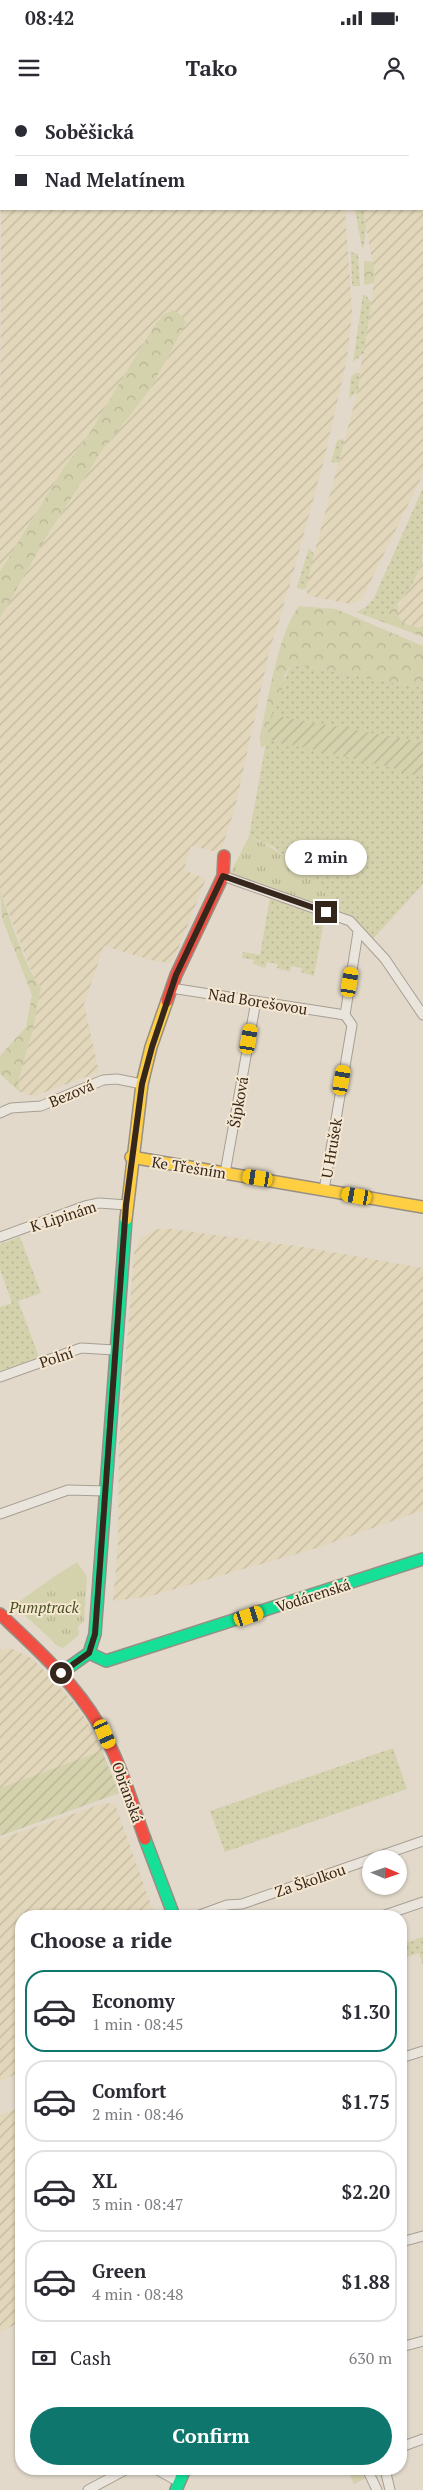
<!DOCTYPE html>
<meta charset="utf-8">
<style>
body{margin:0;font-family:"PT Serif",serif;background:#f7f7f7;color:#2b2b33;height:100vh;display:flex;flex-direction:column;font-size:19px;white-space:nowrap}
*{box-sizing:border-box;margin:0}
p{font-size:16px;color:#7c7c81}
.icon{flex:none;width:28px;height:28px;fill:none;stroke:currentColor;stroke-width:2;stroke-linecap:round;stroke-linejoin:round}
.map{position:relative;flex:1;overflow:hidden}
.details{position:absolute;left:15px;top:1810px;width:392px;height:565px;display:flex;flex-direction:column;background:#fff;border-radius:20px;box-shadow:0 1px 4px #0004}
.details>*{flex:none}
.hud{position:absolute;left:0px;top:0px;width:424px;height:110px;box-shadow:0 1px 4px #0004;display:grid;align-content:center;height:110px;padding:0 15px;background:#fff}
.needle{width:32px;rotate:92deg}
.tools{position:absolute;left:362px;top:1750px;display:grid;gap:10px}
.tools a{display:grid;place-items:center;width:45px;height:45px;border-radius:50%;background:#fff;box-shadow:0 1px 4px #0004;font-size:25px}
.end{position:absolute;width:22px;height:22px;margin:-11px;border:6px solid #36271d;background:#fff;box-shadow:0 0 0 2px #fff}
.from{border-radius:50%}
.bubble{position:absolute;height:35px;border-radius:18px;background:#fff;box-shadow:0 1px 4px #0004;font-size:16px;font-weight:800;line-height:35px;text-align:center}
.car{position:absolute;width:15px;height:30px;margin:-15px -8px;border-radius:6px;box-shadow:0 0 4px 1px #0007;background:linear-gradient(#f5c518 24%,#345 0 40%,#f5c518 0 76%,#345 0 86%,#f5c518 0)}
.hud b{display:flex;align-items:center;gap:18px;height:48px;font-size:19px}
.hud b+b{border-top:1px solid #e1e1e2}
.hud i{width:12px;height:12px;background:#2b2b33}
ul{padding:0;list-style:none}
li{display:flex;align-items:center;gap:15px;height:82px;margin:0 10px 8px;padding:0 5px;border:2px solid #e1e1e2;border-radius:20px}
li div{flex:1}
li b{display:block;font-size:19px}
li em{font-style:normal;font-weight:800}
li.on{border-color:#0f766e}
li>.icon{width:45px;height:45px;stroke-width:1.5}
h2{padding:0 15px;font-size:22px;line-height:60px}
.pay{display:flex;align-items:center;gap:12px;height:55px;padding:0 15px;font-size:19px}
.pay p{margin-inline-start:auto}
.cta{display:flex;gap:10px;margin-top:auto;padding:10px 15px}
.cta a{flex:1;height:58px;border-radius:30px;background:#0f766e;color:#fff;font-size:20px;font-weight:800;line-height:58px;text-align:center}
.status{display:flex;justify-content:space-between;align-items:center;height:35px;padding:0 25px;background:#fff;direction:ltr}
.status svg{height:14px;fill:currentColor}
header{display:flex;justify-content:space-between;align-items:center;height:65px;padding:0 15px;background:#fff;font-size:22px;font-weight:800}
.map>svg:first-child{display:block}
.farmland{fill:url(#farmland-furrows)}
.grass{fill:url(#grass-dots)}
.forest{fill:url(#forest-crowns)}
.park{fill:url(#park-tufts)}
.garden{fill:url(#garden-furrows)}
.pitch{fill:#d4d1ad}
.lines{fill:none;stroke-linecap:round;stroke-linejoin:round}
.street-casing{stroke:#a79f94;stroke-width:11}
.fast-casing{stroke:#978e84;stroke-width:14}
.slow-casing{stroke:#978e84;stroke-width:14}
.jam-casing{stroke:#978e84;stroke-width:14}
.street{stroke:#eae5dc;stroke-width:9}
.fast{stroke:#16e098;stroke-width:11}
.slow{stroke:#ffcf43;stroke-width:11}
.jam{stroke:#f24e42;stroke-width:11}
.route{stroke:#36271d;stroke-width:6}
.labels{text-anchor:middle;dominant-baseline:central;stroke-width:4;stroke-linejoin:round;paint-order:stroke}
.street-label{font-size:15px;fill:#36271d;stroke:#f5e7d0}
.park-label{font-size:15px;font-style:italic;fill:#4a5224;stroke:#f5e7d0}
</style>
<div class="status"><b>08:42</b><svg viewBox="0 0 49 12"><path d="M0 12V9h3v3zM5 12V6h3v6zM10 12V3h3v9zM15 12V0h3v12zM26 1h20v11H26zM47 4h2v5h-2z"/></svg></div>
<header><svg class="icon" aria-label="menu" viewBox="0 0 24 24"><path d="M4 6h16M4 12h16M4 18h16"/></svg>Tako<svg class="icon" aria-label="person" viewBox="0 0 24 24"><circle cx="12" cy="8" r="4"/><path d="M4 21q1-7 8-7t8 7"/></svg></header>
<div class="map">
<svg width="423" height="2390" viewBox="0 0 423 2390">
<defs>
<pattern id="farmland-furrows" width="10" height="10" patternUnits="userSpaceOnUse" patternTransform="scale(1.25)"><rect width="10" height="10" fill="#e2d7bb"/><path d="M-1 1l2-2M0 10L10 0M9 11l2-2" fill="none" stroke="#c2b9a0"/></pattern>
<pattern id="grass-dots" width="8" height="8" patternUnits="userSpaceOnUse" patternTransform="scale(1.25)"><rect width="8" height="8" fill="#d4d1ad"/><path d="M2 2h.1M6 6h.1" fill="none" stroke="#b7b394" stroke-width="1.8" stroke-linecap="round"/></pattern>
<pattern id="forest-crowns" width="20" height="18" patternUnits="userSpaceOnUse" patternTransform="scale(1.25)"><rect width="20" height="18" fill="#d4d1ad"/><path d="M2 6a3 3 0 1 1 6 0M12 15a3 3 0 1 1 6 0" fill="none" stroke="#b7b394"/></pattern>
<pattern id="park-tufts" width="24" height="20" patternUnits="userSpaceOnUse" patternTransform="scale(1.25)"><rect width="24" height="20" fill="#d4d1ad"/><path d="M3 7l-1-3M5 7V3M7 7l1-3M15 17l-1-3M17 17v-4M19 17l1-3" fill="none" stroke="#b7b394"/></pattern>
<pattern id="garden-furrows" width="10" height="10" patternUnits="userSpaceOnUse" patternTransform="scale(1.25)"><rect width="10" height="10" fill="#d4d1ad"/><path d="M-1 1l2-2M0 10L10 0M9 11l2-2" fill="none" stroke="#b7b394"/></pattern>
</defs>
<rect width="100%" height="100%" fill="#e2d9ca"/>
<g class="farmland">
<path d="M 62,0 L 312,0 L 312,1 L 61,1 Z"/>
<path d="M 346,0 L 423,0 L 423,374 L 362,499 L 351,504 L 309,496 L 306,491 L 310,469 L 356,297 L 375,177 L 363,109 L 422,109 L 422,1 Z"/>
<path d="M 1,83 L 1,109 L 345,109 L 352,211 L 347,259 L 323,364 L 288,492 L 285,497 L 283,510 L 270,548 L 235,708 L 221,751 L 218,752 L 191,746 L 184,770 L 206,779 L 176,854 L 170,863 L 155,861 L 104,846 L 84,904 L 99,972 L 34,996 L 20,992 L 18,982 L 33,929 L 41,887 L 36,882 L 29,865 L 0,790 L 0,518 L 48,434 L 101,352 L 149,291 L 186,223 L 163,215 L 154,226 L 89,334 L 63,369 L 0,472 Z"/>
<path d="M 423,461 L 423,528 L 405,524 L 399,519 L 397,510 Z"/>
<path d="M 158,1129 L 172,1129 L 303,1147 L 423,1168 L 423,1410 L 320,1447 L 151,1496 L 113,1501 L 118,1443 L 119,1344 L 134,1153 L 140,1138 Z"/>
<path d="M 10,1548 L 33,1559 L 74,1603 L 86,1619 L 103,1651 L 0,1688 L 0,1550 Z"/>
<path d="M 105,1703 L 113,1704 L 116,1707 L 155,1816 L 21,1816 L 21,1972 L 0,1981 L 0,1739 Z"/>
<path d="M 21,2007 L 21,2222 L 0,2232 L 0,2015 Z"/>
</g>
<g class="grass">
<path d="M 355,109 L 363,109 L 366,129 L 364,146 L 362,148 Z"/>
<path d="M 351,152 L 358,154 L 360,186 L 352,186 Z"/>
<path d="M 363,195 L 366,195 L 371,203 L 370,208 L 364,253 L 353,262 Z"/>
<path d="M 355,273 L 360,273 L 358,290 L 349,299 L 351,277 Z"/>
<path d="M 341,339 L 344,340 L 339,363 L 331,362 L 337,341 Z"/>
<path d="M 423,388 C 423,403 423,451 422,462 C 416,481 399,508 382,517 L 365,511 L 366,507 L 374,498 Z"/>
<path d="M 309,448 L 314,454 L 306,488 L 303,490 L 297,487 Z"/>
<path d="M 292,564 L 423,588 L 423,784 L 372,840 L 274,747 L 249,736 L 271,615 C 280,598 282,580 292,564 Z"/>
<path d="M 270,798 L 325,815 L 314,876 L 301,872 L 302,868 L 291,866 L 290,872 L 277,868 L 278,864 L 267,862 L 265,868 L 253,864 L 254,860 L 242,858 L 243,852 L 260,855 Z"/>
<path d="M 20,1137 L 41,1193 L 18,1201 L 39,1257 L 0,1271 L 0,1207 L 12,1203 L 0,1169 L 0,1144 Z"/>
<path d="M 393,1648 L 407,1689 L 225,1752 L 210,1711 Z"/>
<path d="M 423,1837 L 423,1865 L 419,1853 L 401,1859 L 401,1844 Z"/>
</g>
<g class="forest">
<path d="M 364,161 L 373,162 L 375,177 L 374,183 L 364,185 Z"/>
<path d="M 173,210 L 183,217 L 186,223 L 149,291 L 101,352 L 48,434 L 0,518 L 0,472 L 63,369 L 89,334 L 154,226 L 163,215 Z"/>
<path d="M 399,504 C 393,522 408,526 423,528 L 423,537 L 356,512 L 366,507 L 365,511 L 382,517 Z"/>
<path d="M 299,506 L 336,509 L 423,546 L 423,588 L 292,564 L 285,574 L 280,599 L 271,615 L 266,645 L 261,648 L 260,636 C 268,602 278,532 299,506 Z"/>
<path d="M 0,790 C 6,808 29,877 41,887 L 33,929 L 18,982 L 20,992 L 0,974 L 0,956 L 26,927 L 32,895 L 2,818 Z"/>
</g>
<g class="park">
<path d="M 249,736 C 293,756 316,784 350,818 L 230,774 Z"/>
<path d="M 87,1477 L 84,1522 L 78,1526 L 79,1535 L 63,1548 L 58,1546 L 17,1508 L 16,1504 L 49,1480 L 59,1495 Z"/>
<path d="M 347,2369 L 364,2369 L 368,2377 L 354,2384 Z"/>
</g>
<g class="garden">
<path d="M 271,615 L 423,642 L 423,678 L 390,667 L 267,639 Z"/>
<path d="M 102,1651 L 119,1693 L 0,1736 L 0,1688 Z"/>
</g>
<path class="pitch" d="M 77,1462 L 87,1477 L 59,1495 L 49,1480 Z"/>
<g class="lines">
<defs>
<g id="street">
<path d="M 223,776 L 350,821 L 385,859 L 423,915"/>
<path d="M 171,888 L 345,915"/>
<path d="M 0,1013 L 11,1008 L 41,1006 L 103,980 L 117,979 L 142,984"/>
<path d="M 225,1073 L 256,901"/>
<path d="M 324,1090 L 352,925 L 345,915 L 358,832"/>
<path d="M 0,1137 L 85,1106 L 99,1103 L 127,1105"/>
<path d="M 0,1277 L 81,1248 L 115,1250"/>
<path d="M 0,1414 L 68,1390 L 105,1391"/>
<path d="M 197,1816 L 227,1805 L 242,1804 L 423,1741"/>
<path d="M 382,1816 L 423,1802"/>
<path d="M 401,1958 L 423,1951"/>
<path d="M 401,2142 L 423,2136"/>
<path d="M 401,2247 L 423,2241"/>
<path d="M 401,2347 L 423,2339"/>
<path d="M 156,2369 L 179,2382"/>
<path d="M 367,2369 L 377,2390"/>
<path d="M 385,2369 L 390,2390"/>
<path d="M 88,2390 L 127,2369"/>
</g>
<g id="fast">
<path d="M 89,1553 L 106,1561 L 423,1459"/>
<path d="M 61,1573 L 89,1553 L 95,1534 L 126,1119"/>
<path d="M 145,1739 L 174,1816"/>
<path d="M 176,2390 L 185,2369"/>
</g>
<g id="slow">
<path d="M 131,1057 L 423,1107"/>
<path d="M 126,1119 L 142,984 L 151,947 L 167,901"/>
</g>
<g id="jam">
<path d="M 167,901 L 176,875 L 223,776 L 224,756"/>
<path d="M 0,1514 C 36,1548 74,1582 99,1625 C 120,1660 131,1701 145,1739"/>
</g>
</defs>
<use href="#street" class="street-casing"/>
<use href="#fast" class="fast-casing"/>
<use href="#slow" class="slow-casing"/>
<use href="#jam" class="jam-casing"/>
<use href="#street" class="street"/>
<use href="#fast" class="fast"/>
<use href="#slow" class="slow"/>
<use href="#jam" class="jam"/>
</g>
<g class="lines">
<path class="route" d="M 61,1573 L 89,1553 L 95,1534 L 126,1105 L 142,984 L 152,947 L 176,875 L 223,776 L 326,812"/>
</g>
<g class="labels">
<g class="street-label">
<text transform="translate(258 901) rotate(9)">Nad Borešovou</text>
<text transform="translate(71 993) rotate(-23)">Bezová</text>
<text transform="translate(238 1002) rotate(-80)">Šípková</text>
<text transform="translate(331 1048) rotate(-80)">U Hrušek</text>
<text transform="translate(189 1067) rotate(9)">Ke Třešním</text>
<text transform="translate(63 1116) rotate(-18)">K Lipinám</text>
<text transform="translate(56 1257) rotate(-19)">Polní</text>
<text transform="translate(313 1495) rotate(-18)">Vodárenská</text>
<text transform="translate(128 1692) rotate(70)">Obřanská</text>
<text transform="translate(310 1780) rotate(-19)">Za Školkou</text>
</g>
<g class="park-label">
<text x="44" y="1507">Pumptrack</text>
</g>
</g>
</svg>
<div class="tools">
<a><svg class="needle" viewBox="-14 -14 28 28"><path d="M0-13l5 13h-10z" fill="#e53935"/><path d="M0 13l5-13h-10z" fill="#7c7c81"/></svg></a>
</div>
<i class="end from" style="left:61px;top:1573px"></i>
<i class="end" style="left:326px;top:812px"></i>
<div class="bubble" style="left:285px;top:740px;width:82px">2 min</div>
<i class="car" style="left:350px;top:882px;rotate:9deg"></i>
<i class="car" style="left:249px;top:939px;rotate:10deg"></i>
<i class="car" style="left:342px;top:980px;rotate:10deg"></i>
<i class="car" style="left:258px;top:1078px;rotate:279deg"></i>
<i class="car" style="left:357px;top:1096px;rotate:280deg"></i>
<i class="car" style="left:249px;top:1516px;rotate:72deg"></i>
<i class="car" style="left:105px;top:1634px;rotate:156deg"></i>
<div class="hud">
<b><i class="from"></i>Soběšická</b>
<b><i></i>Nad Melatínem</b>
</div>
<section class="details">
<h2>Choose a ride</h2>
<ul>
<li class="on"><svg class="icon" aria-label="car" viewBox="0 0 24 24"><path d="M5 17H2v-5l4-1 3-4h7l3 4 3 1v5h-3M9 17h6M6 11h13"/><circle cx="7" cy="17" r="2"/><circle cx="17" cy="17" r="2"/></svg><div><b>Economy</b><p>1 min · 08:45</p></div><em>$1.30</em></li>
<li><svg class="icon" aria-label="car" viewBox="0 0 24 24"><path d="M5 17H2v-5l4-1 3-4h7l3 4 3 1v5h-3M9 17h6M6 11h13"/><circle cx="7" cy="17" r="2"/><circle cx="17" cy="17" r="2"/></svg><div><b>Comfort</b><p>2 min · 08:46</p></div><em>$1.75</em></li>
<li><svg class="icon" aria-label="car" viewBox="0 0 24 24"><path d="M5 17H2v-5l4-1 3-4h7l3 4 3 1v5h-3M9 17h6M6 11h13"/><circle cx="7" cy="17" r="2"/><circle cx="17" cy="17" r="2"/></svg><div><b>XL</b><p>3 min · 08:47</p></div><em>$2.20</em></li>
<li><svg class="icon" aria-label="car" viewBox="0 0 24 24"><path d="M5 17H2v-5l4-1 3-4h7l3 4 3 1v5h-3M9 17h6M6 11h13"/><circle cx="7" cy="17" r="2"/><circle cx="17" cy="17" r="2"/></svg><div><b>Green</b><p>4 min · 08:48</p></div><em>$1.88</em></li>
</ul>
<div class="pay"><svg class="icon" aria-label="cash" viewBox="0 0 24 24"><path d="M3 7h18v10H3z"/><circle cx="12" cy="12" r="2"/></svg>Cash<p>630 m</p></div>
<div class="cta"><a>Confirm</a></div>
</section>
</div>
